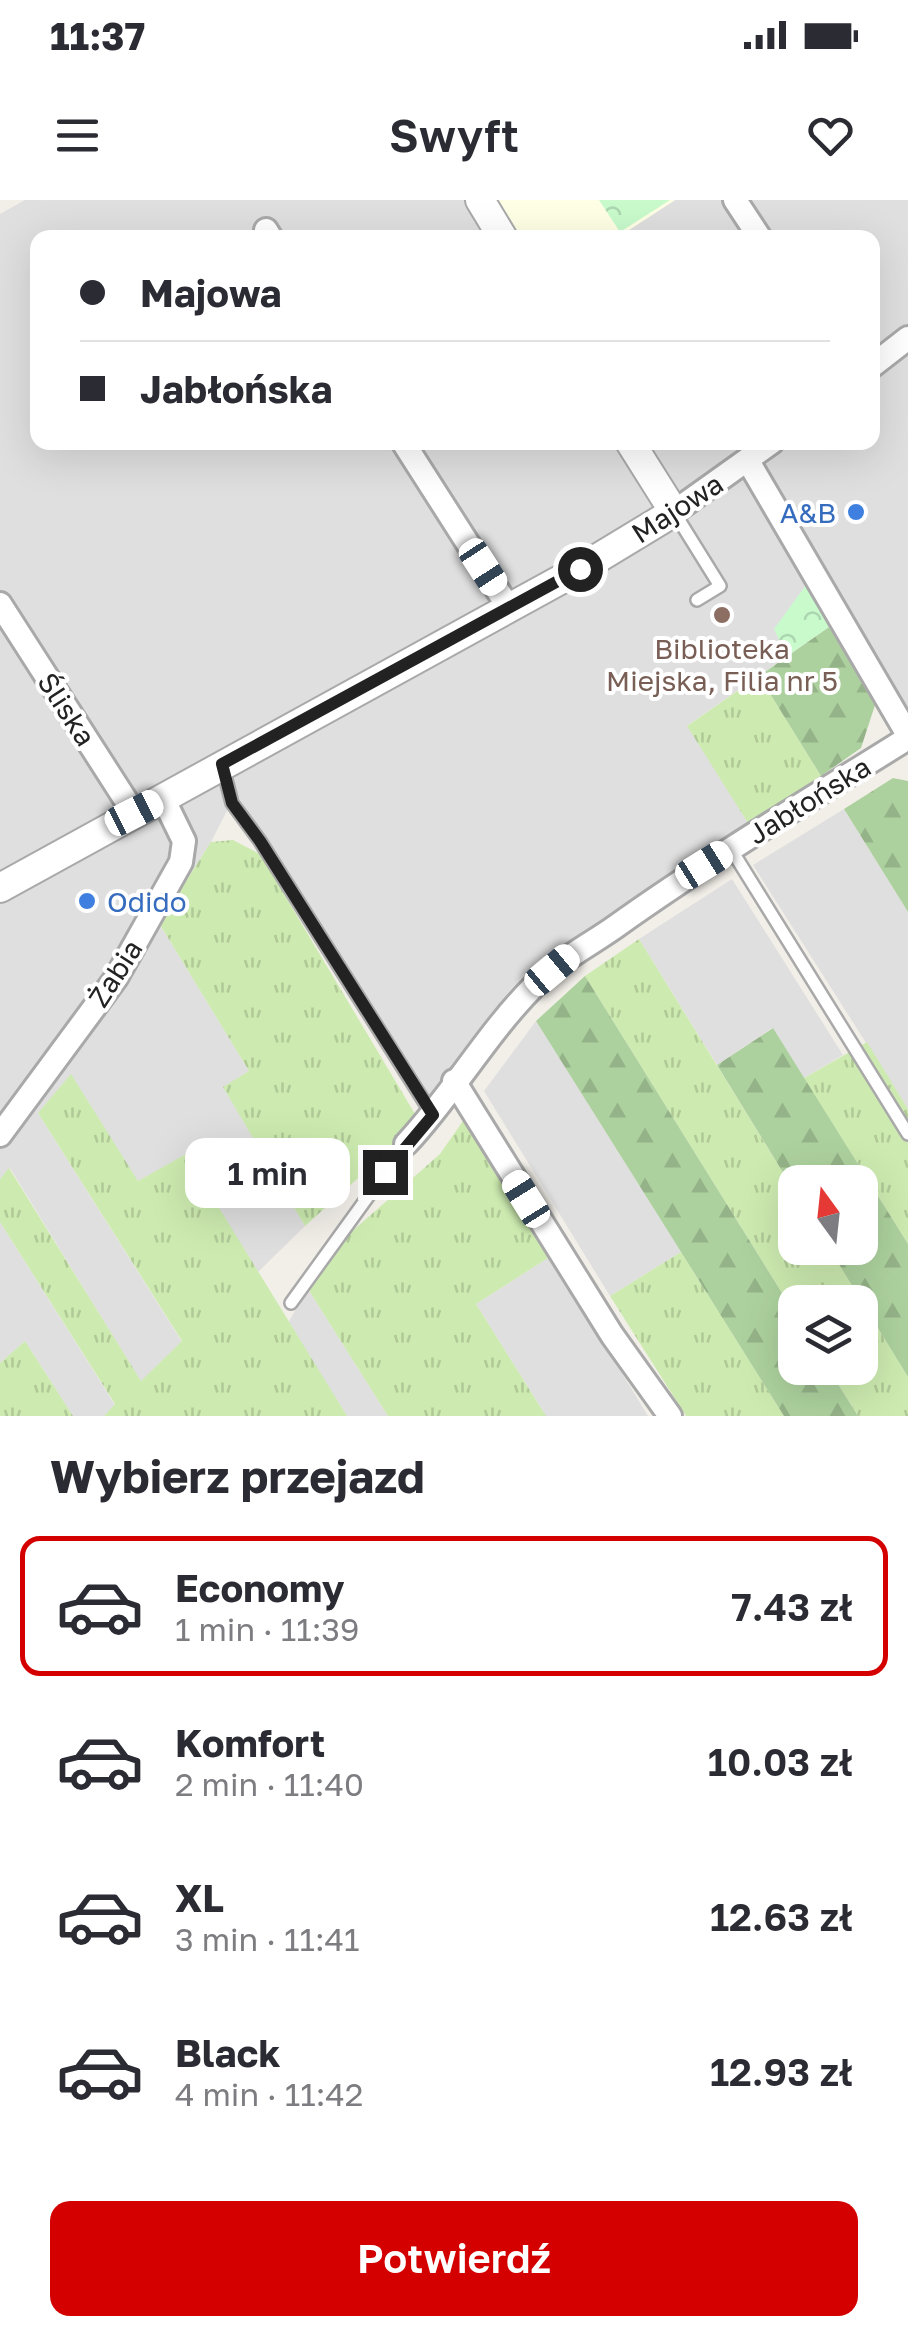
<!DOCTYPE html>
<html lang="pl">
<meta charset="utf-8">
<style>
body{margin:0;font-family:"Golos Text",sans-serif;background:#f7f7f7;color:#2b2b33;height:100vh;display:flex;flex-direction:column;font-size:38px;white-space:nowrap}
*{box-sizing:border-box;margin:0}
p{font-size:32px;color:#7c7c81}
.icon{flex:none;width:55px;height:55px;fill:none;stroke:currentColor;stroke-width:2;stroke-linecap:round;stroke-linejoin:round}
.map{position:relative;height:1216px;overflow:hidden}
.details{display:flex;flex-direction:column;background:#fff;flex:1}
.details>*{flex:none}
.guide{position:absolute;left:30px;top:30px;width:850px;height:220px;border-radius:20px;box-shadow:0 10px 40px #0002;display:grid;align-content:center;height:220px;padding:0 50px;background:#fff}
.needle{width:65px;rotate:345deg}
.fabs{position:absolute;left:778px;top:965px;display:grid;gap:20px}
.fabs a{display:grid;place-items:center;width:100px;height:100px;border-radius:20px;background:#fff;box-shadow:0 10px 40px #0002;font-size:50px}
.end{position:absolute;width:45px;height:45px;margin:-22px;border:12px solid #222;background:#fff;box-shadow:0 0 0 5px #fff}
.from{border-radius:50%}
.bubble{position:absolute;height:70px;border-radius:20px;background:#fff;box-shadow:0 10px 40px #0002;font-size:32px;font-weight:600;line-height:70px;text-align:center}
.car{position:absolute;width:30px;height:60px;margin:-30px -15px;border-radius:12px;box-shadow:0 0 8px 2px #0007;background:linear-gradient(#fff 24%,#345 0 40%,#fff 0 76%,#345 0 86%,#fff 0)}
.guide b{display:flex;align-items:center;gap:35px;height:95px;font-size:38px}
.guide b+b{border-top:2px solid #e1e1e2}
.guide i{width:25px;height:25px;background:#2b2b33}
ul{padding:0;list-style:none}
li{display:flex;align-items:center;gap:30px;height:140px;margin:0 20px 15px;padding:0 30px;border:5px solid transparent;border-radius:20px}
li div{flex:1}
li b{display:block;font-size:38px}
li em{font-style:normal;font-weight:600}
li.active{border-color:#d40000}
li>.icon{width:90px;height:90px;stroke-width:1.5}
h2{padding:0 50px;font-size:45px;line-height:120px}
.action{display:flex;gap:20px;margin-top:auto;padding:20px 50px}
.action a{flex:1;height:115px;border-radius:20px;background:#d40000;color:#fff;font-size:40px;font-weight:600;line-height:115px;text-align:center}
.status{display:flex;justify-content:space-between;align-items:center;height:70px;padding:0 50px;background:#fff;direction:ltr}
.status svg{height:28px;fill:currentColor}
header{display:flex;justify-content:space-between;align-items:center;height:130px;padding:0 50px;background:#fff;font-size:45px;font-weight:600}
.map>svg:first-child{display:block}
.residential{fill:#e0dfdf}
.education{fill:#ffffe5}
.grass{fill:url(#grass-tufts)}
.forest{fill:url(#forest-firs)}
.park{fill:url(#park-crowns)}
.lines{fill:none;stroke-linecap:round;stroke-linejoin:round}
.service-casing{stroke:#a9a9a9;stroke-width:16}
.minor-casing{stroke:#a9a9a9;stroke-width:28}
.tertiary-casing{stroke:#a9a9a9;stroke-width:32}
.service{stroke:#fff;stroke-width:11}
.minor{stroke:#fff;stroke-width:22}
.tertiary{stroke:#fff;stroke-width:28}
.route{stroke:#222;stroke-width:12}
.shop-dot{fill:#3f7fe0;stroke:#fff;stroke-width:4}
.education-dot{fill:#8d6e63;stroke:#fff;stroke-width:4}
.labels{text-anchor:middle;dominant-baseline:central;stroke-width:8;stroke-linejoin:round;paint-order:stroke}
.street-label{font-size:28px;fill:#222;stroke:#fff}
.shop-label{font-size:28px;fill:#366cbe;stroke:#fff;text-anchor:end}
.education-label{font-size:28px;fill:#785e54;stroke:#fff}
</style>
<div class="status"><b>11:37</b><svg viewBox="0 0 49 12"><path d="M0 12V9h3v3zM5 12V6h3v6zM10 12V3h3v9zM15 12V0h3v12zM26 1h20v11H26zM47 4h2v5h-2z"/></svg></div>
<header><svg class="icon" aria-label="menu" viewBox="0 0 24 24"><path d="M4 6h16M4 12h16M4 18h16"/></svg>Swyft<svg class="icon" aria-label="heart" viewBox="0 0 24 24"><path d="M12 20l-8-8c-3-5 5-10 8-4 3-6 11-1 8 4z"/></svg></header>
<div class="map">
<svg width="908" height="1216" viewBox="0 0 908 1216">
<defs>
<pattern id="grass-tufts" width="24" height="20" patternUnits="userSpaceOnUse" patternTransform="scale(2.5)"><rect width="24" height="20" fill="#cdebb0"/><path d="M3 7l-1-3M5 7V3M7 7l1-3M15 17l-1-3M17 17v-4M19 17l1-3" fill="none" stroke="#b0c997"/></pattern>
<pattern id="forest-firs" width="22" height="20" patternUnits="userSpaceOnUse" patternTransform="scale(2.5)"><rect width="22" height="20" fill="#add19e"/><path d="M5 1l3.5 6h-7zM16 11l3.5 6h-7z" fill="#95b388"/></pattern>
<pattern id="park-crowns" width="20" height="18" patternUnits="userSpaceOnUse" patternTransform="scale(2.5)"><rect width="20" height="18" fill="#c8facc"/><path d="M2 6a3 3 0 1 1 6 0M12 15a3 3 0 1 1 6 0" fill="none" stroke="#acd6af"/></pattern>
</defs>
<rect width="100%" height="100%" fill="#f2efe9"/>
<g class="residential">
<path d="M 25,0 L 480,0 L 503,37 L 38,38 L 38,242 L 872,242 L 872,38 L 617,37 L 675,0 L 908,0 L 908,519 L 898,505 L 881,516 L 829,427 L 688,525 L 748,623 L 536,762 L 511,789 L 428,899 L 236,593 L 211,642 L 159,723 L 249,871 L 224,888 L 305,1026 L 257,1073 L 187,955 L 139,981 L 38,913 L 182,1142 L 141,1182 L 10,968 L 0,979 L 0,14 Z"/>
<path d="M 844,609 L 908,712 L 908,909 L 753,665 Z"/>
<path d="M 732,679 L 843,855 L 804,878 L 772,828 L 717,865 L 639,739 Z"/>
<path d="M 536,821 L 681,1052 L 610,1096 L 484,891 Z"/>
<path d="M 0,1022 L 115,1205 L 104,1216 L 73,1216 L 25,1141 L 0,1163 Z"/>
<path d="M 551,1056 L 648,1216 L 546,1216 L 476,1104 Z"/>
<path d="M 308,1089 L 388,1216 L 347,1216 L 288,1123 Z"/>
</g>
<path class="education" d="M 480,0 L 675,0 L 617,38 L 503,37 Z"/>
<g class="grass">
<path d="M 759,476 L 821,576 L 748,623 L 687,526 Z"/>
<path d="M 233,640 L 260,654 L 415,914 L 397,943 L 305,1026 L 223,887 L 249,871 L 159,723 L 211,642 Z"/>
<path d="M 639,739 L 795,992 L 795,1048 L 829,1048 L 908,1177 L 908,1216 L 858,1216 L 828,1168 L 860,1168 L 860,1102 L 795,1102 L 795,1114 L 585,776 Z"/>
<path d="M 867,842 L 908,909 L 908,1044 L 804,878 Z"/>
<path d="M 71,874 L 138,981 L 186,954 L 347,1216 L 104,1216 L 115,1204 L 0,1022 L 0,979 L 9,968 L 141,1181 L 182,1141 L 38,913 Z"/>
<path d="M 465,918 L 551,1056 L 476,1104 L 546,1216 L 388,1216 L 308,1089 L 349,1034 L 440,954 Z"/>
<path d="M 681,1052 L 784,1216 L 686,1216 L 610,1096 Z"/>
<path d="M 25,1141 L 73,1216 L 0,1216 L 0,1163 Z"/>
</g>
<g class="forest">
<path d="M 829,427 L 875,505 L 861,548 L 821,576 L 759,476 Z"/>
<path d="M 893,578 L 908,581 L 908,712 L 844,609 Z"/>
<path d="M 585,776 L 795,1114 L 795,1168 L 828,1168 L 858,1216 L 784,1216 L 536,821 Z"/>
<path d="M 773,828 L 908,1044 L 908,1177 L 829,1048 L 860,1048 L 860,982 L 795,982 L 795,992 L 717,865 Z"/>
</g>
<g class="park">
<path d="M 599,0 L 670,0 L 620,32 Z"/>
<path d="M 806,385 L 829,427 L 787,456 L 774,429 Z"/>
</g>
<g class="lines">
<defs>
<g id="service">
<path d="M 674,312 L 720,386 L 697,400"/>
<path d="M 223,568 L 232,603 L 260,641 L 432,914"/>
<path d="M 731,649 L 908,934"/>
<path d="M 291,1103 L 406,944"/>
</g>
<g id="minor">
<path d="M 735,0 L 760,38"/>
<path d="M 266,30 L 271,38"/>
<path d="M 872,166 L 908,138"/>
<path d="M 403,242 L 509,408"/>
<path d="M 748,261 L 908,535"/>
<path d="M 674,312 L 772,242"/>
<path d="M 0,404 L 134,613"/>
<path d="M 454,881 L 612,1135 L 670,1216"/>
<path d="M 0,935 L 116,778 L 181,662 L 184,641 L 163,598"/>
<path d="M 406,944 C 453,894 486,834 535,785 C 558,761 588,746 615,727 C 709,660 809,600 908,538"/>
</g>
<g id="tertiary">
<path d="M 480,0 L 503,38"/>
<path d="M 0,688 L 580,369 L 674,312 L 630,242"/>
</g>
</defs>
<use href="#service" class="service-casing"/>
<use href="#minor" class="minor-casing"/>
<use href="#tertiary" class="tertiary-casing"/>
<use href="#service" class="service"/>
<use href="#minor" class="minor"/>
<use href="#tertiary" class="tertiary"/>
</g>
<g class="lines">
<path class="route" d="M 385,972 L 433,915 L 260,641 L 232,603 L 222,564 L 580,369"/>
</g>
<g class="shop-dot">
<circle cx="856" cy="312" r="10"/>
<circle cx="87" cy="701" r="10"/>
</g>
<circle class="education-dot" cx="722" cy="415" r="10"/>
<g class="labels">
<g class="street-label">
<text transform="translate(677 308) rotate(-33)">Majowa</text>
<text transform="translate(67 509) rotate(57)">Śliska</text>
<text transform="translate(809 600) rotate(-32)">Jabłońska</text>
<text transform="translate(115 773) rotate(-57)">Żabia</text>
</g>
<g class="shop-label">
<text x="836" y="312">A&amp;B</text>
<text x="107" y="701" text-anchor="start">Odido</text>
</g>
<g class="education-label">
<text x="722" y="448">Biblioteka<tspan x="722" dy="32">Miejska, Filia nr 5</tspan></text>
</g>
</g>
</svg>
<div class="fabs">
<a><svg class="needle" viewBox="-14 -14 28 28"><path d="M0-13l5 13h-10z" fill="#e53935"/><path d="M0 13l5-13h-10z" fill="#7c7c81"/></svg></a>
<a><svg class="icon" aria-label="layers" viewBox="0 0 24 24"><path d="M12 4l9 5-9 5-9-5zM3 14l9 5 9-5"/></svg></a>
</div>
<i class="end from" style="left:580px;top:369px"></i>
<i class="end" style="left:385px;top:972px"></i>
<div class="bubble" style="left:185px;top:938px;width:165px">1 min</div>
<i class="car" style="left:483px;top:367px;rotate:147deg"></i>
<i class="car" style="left:134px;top:613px;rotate:63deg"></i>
<i class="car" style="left:704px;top:665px;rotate:58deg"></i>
<i class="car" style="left:552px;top:770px;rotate:50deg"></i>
<i class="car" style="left:526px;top:999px;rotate:328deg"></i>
<div class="guide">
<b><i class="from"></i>Majowa</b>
<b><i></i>Jabłońska</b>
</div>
</div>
<section class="details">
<h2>Wybierz przejazd</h2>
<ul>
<li class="active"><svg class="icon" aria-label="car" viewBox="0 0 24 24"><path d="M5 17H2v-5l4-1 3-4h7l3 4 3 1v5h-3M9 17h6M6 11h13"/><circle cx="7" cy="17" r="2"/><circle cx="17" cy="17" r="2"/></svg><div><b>Economy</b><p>1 min · 11:39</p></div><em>7.43 zł</em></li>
<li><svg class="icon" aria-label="car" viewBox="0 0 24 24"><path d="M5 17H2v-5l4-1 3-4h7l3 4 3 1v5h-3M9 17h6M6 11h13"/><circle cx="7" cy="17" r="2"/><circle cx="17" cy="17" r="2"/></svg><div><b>Komfort</b><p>2 min · 11:40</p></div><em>10.03 zł</em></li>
<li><svg class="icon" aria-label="car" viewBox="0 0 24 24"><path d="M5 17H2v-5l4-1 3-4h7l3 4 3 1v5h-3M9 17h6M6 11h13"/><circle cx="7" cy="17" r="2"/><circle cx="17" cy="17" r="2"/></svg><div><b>XL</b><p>3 min · 11:41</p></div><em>12.63 zł</em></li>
<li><svg class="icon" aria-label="car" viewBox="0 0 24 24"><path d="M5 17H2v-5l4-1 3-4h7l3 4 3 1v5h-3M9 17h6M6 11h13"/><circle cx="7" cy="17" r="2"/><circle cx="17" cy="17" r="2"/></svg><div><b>Black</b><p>4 min · 11:42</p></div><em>12.93 zł</em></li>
</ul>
<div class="action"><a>Potwierdź</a></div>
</section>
